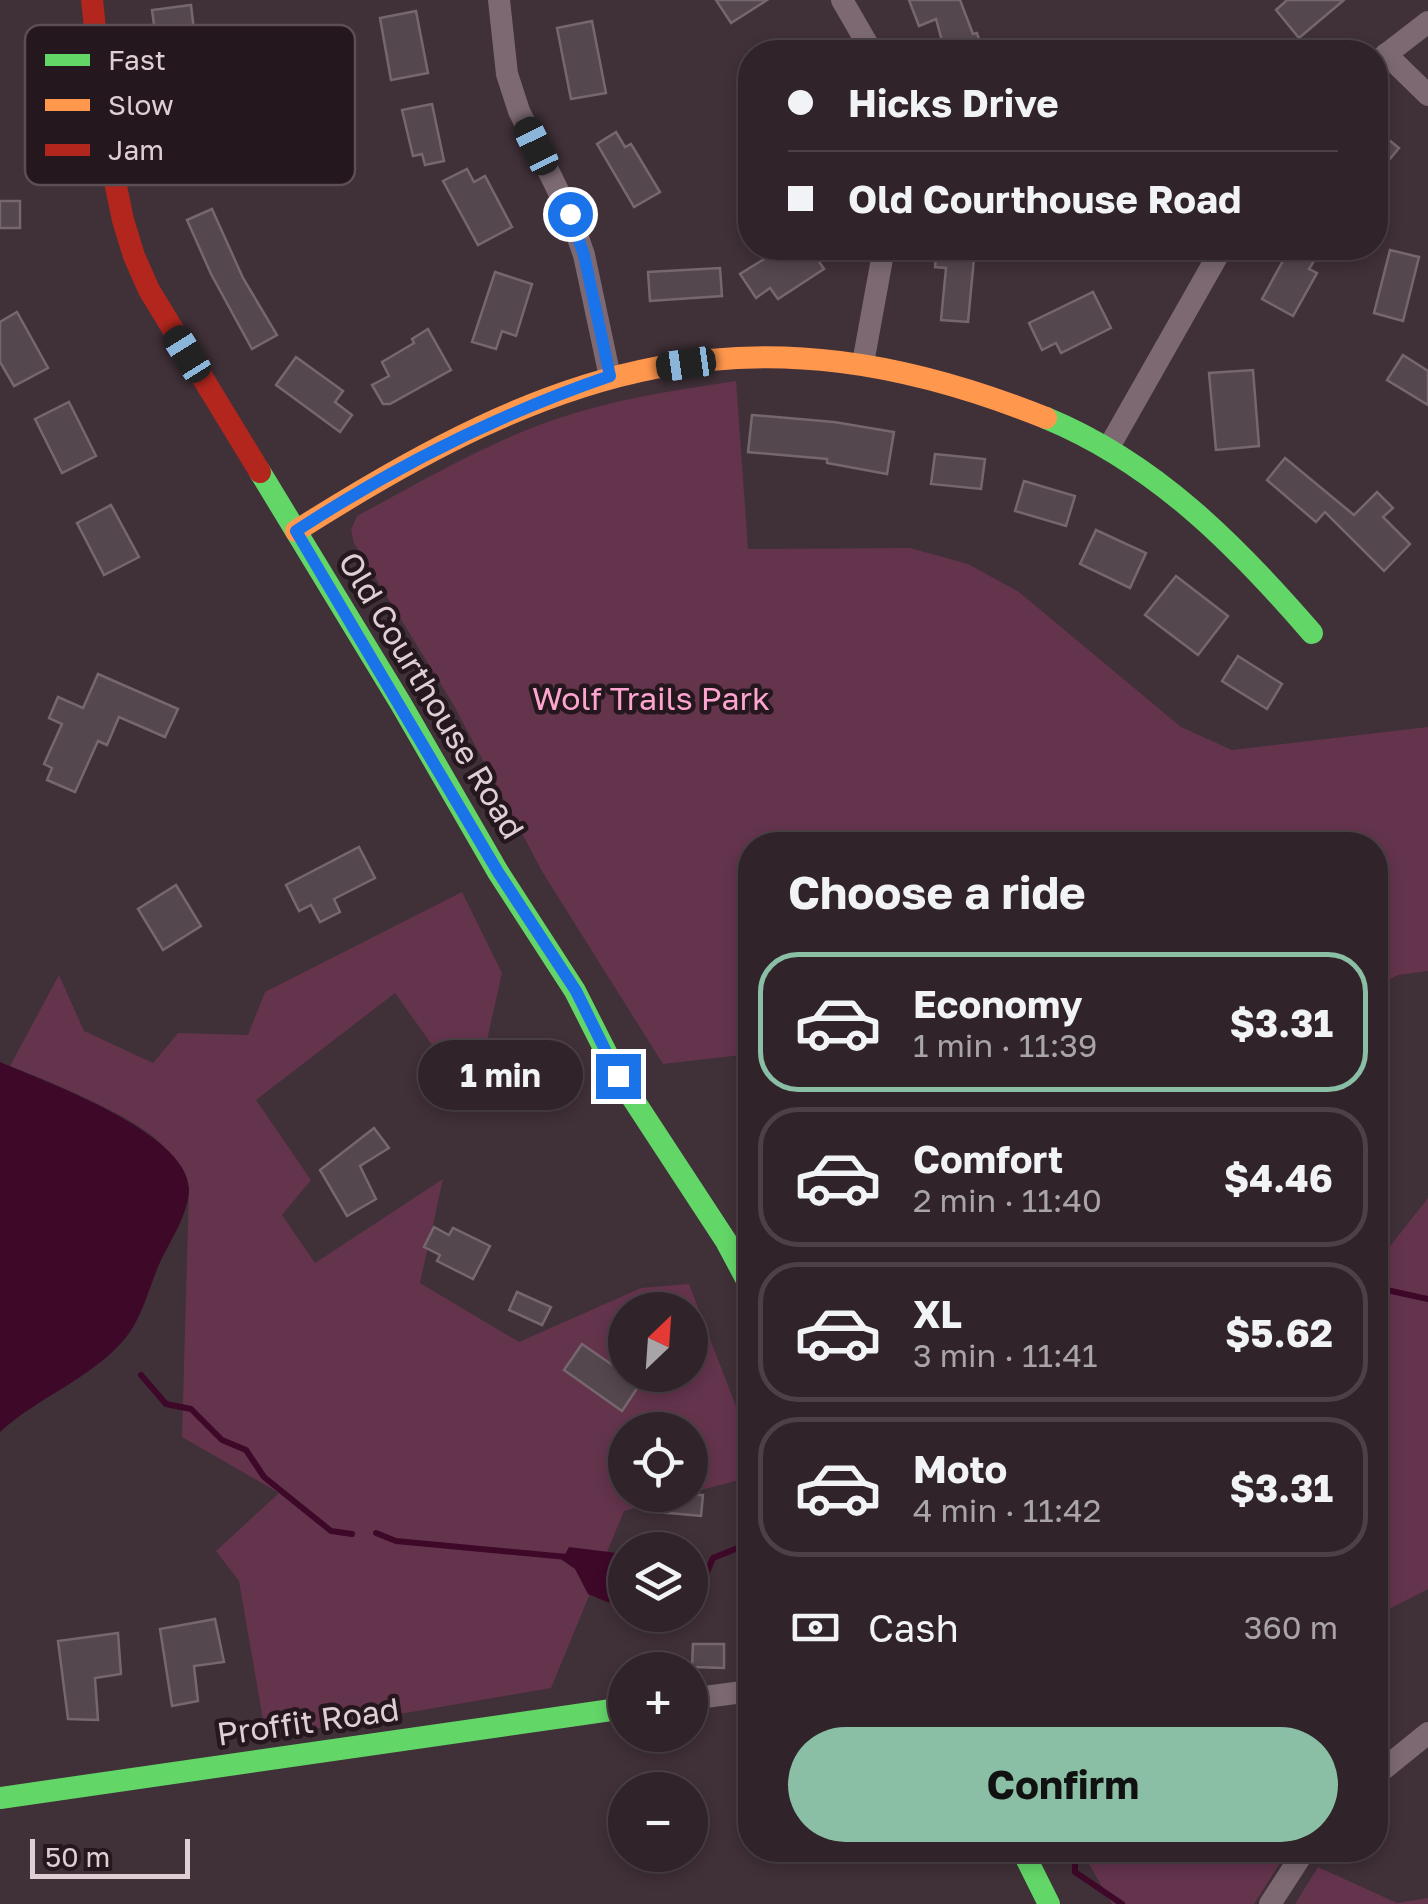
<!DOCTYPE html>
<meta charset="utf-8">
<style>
body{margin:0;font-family:"Golos Text",sans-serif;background:#382c32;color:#f1f3f6;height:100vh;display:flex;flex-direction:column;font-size:38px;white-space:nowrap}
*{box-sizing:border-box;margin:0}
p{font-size:32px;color:#a8a4a8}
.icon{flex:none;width:55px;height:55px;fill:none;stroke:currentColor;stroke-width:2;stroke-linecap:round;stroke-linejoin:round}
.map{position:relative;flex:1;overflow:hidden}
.panel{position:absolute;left:738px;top:832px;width:650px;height:1030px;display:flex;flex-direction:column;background:#30242a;border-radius:40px;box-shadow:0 5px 15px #0003,0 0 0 2px #4b4147}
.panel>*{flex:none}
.guide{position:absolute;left:738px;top:40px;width:650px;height:220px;border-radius:40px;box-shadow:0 5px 15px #0003,0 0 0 2px #4b4147;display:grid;align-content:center;height:220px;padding:0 50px;background:#30242a}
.needle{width:65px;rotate:25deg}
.tools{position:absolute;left:608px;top:1292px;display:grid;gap:20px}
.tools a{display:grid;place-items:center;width:100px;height:100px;border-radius:50%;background:#30242a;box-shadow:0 5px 15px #0003,0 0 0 2px #4b4147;font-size:50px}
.scale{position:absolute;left:30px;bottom:25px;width:160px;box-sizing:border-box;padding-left:10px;border:5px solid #e0ced5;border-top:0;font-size:28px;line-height:35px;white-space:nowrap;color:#e0ced5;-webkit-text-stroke:8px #24171d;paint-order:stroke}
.end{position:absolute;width:45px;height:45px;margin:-22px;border:12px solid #1a73e8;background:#fff;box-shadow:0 0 0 5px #fff}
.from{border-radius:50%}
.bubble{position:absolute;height:70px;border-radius:35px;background:#30242a;box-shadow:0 5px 15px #0003,0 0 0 2px #4b4147;font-size:32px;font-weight:700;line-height:70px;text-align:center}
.car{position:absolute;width:30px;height:60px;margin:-30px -15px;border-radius:12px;box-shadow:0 0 8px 2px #0007;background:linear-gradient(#222 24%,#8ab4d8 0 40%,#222 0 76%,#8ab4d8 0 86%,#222 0)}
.guide b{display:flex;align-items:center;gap:35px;height:95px;font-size:38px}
.guide b+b{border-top:2px solid #4b4147}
.guide i{width:25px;height:25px;background:#f1f3f6}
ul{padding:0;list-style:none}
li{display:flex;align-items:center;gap:30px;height:140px;margin:0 20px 15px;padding:0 30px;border:5px solid #4b4147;border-radius:40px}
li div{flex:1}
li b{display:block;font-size:38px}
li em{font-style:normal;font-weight:700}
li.selected{border-color:#8abfa5}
li>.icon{width:90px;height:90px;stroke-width:1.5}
h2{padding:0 50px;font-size:45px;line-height:120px}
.pay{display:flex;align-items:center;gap:25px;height:110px;padding:0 50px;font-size:38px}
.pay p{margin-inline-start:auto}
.action{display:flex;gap:20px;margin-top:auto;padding:20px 50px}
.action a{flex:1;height:115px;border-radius:60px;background:#8abfa5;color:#111;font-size:40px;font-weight:700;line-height:115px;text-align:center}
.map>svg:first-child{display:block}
.green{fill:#64344d;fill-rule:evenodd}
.water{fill:#3e0829}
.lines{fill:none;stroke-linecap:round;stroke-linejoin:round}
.stream{stroke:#3e0829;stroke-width:6}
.building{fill:#54474d;stroke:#75676d;stroke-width:2.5}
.street{stroke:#7c6972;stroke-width:22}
.fast{stroke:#63d668;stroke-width:22}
.slow{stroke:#ff974d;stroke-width:22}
.jam{stroke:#b3261e;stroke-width:22}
.route{stroke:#1a73e8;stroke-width:12}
.labels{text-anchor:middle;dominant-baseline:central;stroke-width:9;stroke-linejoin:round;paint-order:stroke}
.street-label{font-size:32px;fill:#e0ced5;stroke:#24171d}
.park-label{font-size:32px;fill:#fda4cf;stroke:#24171d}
.key{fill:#24171d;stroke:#5c4e54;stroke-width:2.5}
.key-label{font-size:28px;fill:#e0ced5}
</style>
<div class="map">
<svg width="1428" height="1904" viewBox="0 0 1428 1904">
<rect width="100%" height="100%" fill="#403038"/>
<g class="green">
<path d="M 736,381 L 748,549 L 910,548 L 968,564 L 1019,592 L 1181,727 L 1232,750 L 1428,727 L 1428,971 L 1398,975 L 1375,987 L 1375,845 L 750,845 L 750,1054 L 663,1064 L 543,873 L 453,704 L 354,543 L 351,530 L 357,516 C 422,481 486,443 556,419 C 615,399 675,390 736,381 Z"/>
<path d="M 462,892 L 502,973 L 487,1040 L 450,1070 L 395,993 L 256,1100 L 311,1180 L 282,1215 L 315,1263 L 443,1179 L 420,1283 L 519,1342 L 641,1288 L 689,1284 L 750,1443 L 750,1477 L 690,1493 L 690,1430 L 625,1430 L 625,1495 L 684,1495 L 624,1511 L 551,1688 L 266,1737 L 239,1581 L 216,1551 L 279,1493 L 182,1437 L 189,1190 C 184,1170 172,1153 156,1139 C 130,1115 45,1079 10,1066 L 59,975 L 84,1031 L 153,1063 L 178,1033 L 248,1035 L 265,992 ZM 625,1310 L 690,1310 L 690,1375 L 625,1375 Z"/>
<path d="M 1428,1198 L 1428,1589 L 1389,1609 L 1375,1613 L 1375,1260 L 1383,1255 Z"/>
<path d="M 1081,1850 L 1287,1850 L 1287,1852 L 1254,1904 L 1112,1904 Z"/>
<path d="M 1318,1867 L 1397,1903 L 1428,1898 L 1428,1904 L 1295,1904 Z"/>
</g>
<g class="water">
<path d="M 0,1062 C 45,1082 188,1132 189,1189 C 189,1212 171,1240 161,1260 C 149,1286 142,1321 122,1342 C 88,1380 37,1398 0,1432 Z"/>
<path d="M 569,1547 L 625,1554 L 625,1604 L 607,1602 L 588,1594 L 575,1569 L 562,1560 Z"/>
</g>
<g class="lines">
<g class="stream">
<path d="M 1375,1300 L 1382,1289 L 1428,1299"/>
<path d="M 1375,1369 L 1379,1374 L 1375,1382"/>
<path d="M 141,1375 L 166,1404 L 191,1409 L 222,1440 L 246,1450 L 264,1477 L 331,1531 L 352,1534"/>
<path d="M 376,1533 L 396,1541 L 567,1557"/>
<path d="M 700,1589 L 713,1558 L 750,1543"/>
<path d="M 1075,1850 L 1075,1872 L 1122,1904"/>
</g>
</g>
<g class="building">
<path d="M 716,0 L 767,0 L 731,23 Z"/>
<path d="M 909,0 L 960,0 L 973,34 L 977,33 L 983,52 L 945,52 L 936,19 L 919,26 Z"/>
<path d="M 1287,0 L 1344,0 L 1299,38 L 1276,10 Z"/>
<path d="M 191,5 L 198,65 L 160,70 L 152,10 Z"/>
<path d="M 416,11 L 428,73 L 391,80 L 380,18 Z"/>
<path d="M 592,21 L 606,93 L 571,99 L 557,28 Z"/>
<path d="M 432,104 L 444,161 L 425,165 L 422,154 L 413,156 L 402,110 Z"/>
<path d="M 1375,129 L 1399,148 L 1375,177 Z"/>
<path d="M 616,132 L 625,147 L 631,144 L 660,192 L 634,207 L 597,144 Z"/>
<path d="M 467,169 L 474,182 L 485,176 L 512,227 L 478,245 L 443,181 Z"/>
<rect x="0" y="201" width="20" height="27"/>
<path d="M 212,209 L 243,278 L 277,335 L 252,349 L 211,274 L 187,220 Z"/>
<path d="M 782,248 L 810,248 L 824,269 L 778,299 L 770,288 L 756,298 L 740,274 Z"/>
<path d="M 937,248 L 975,248 L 968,322 L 941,320 L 946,268 L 935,267 Z"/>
<path d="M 1290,248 L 1322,248 L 1309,269 L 1317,273 L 1293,316 L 1262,299 Z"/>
<path d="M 1390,250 L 1419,257 L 1403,321 L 1374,313 Z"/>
<path d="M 720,268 L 722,296 L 650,301 L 648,272 Z"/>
<path d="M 495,272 L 532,284 L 516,336 L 502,331 L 496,349 L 472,342 Z"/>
<path d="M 1093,292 L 1111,328 L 1061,353 L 1056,343 L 1042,350 L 1029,323 Z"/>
<path d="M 17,312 L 48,368 L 14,386 L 0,362 L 0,322 Z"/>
<path d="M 428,329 L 451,370 L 390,404 L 383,404 L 372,385 L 389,376 L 382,362 L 414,343 L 412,339 Z"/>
<path d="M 1403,355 L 1428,371 L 1428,405 L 1387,380 Z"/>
<path d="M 296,357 L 343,391 L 335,402 L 352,415 L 340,432 L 276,385 Z"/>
<path d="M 1253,370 L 1259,446 L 1216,450 L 1209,373 Z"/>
<path d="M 69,402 L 96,456 L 62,473 L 35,419 Z"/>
<path d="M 752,415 L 834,422 L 894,432 L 887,474 L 827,463 L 827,459 L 748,452 Z"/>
<path d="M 935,454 L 985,459 L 981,489 L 931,484 Z"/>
<path d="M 1285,458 L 1354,515 L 1377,492 L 1393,508 L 1383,517 L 1410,544 L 1384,571 L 1325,512 L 1316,522 L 1267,480 Z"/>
<path d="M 1024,481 L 1075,496 L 1066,526 L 1015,511 Z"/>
<path d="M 111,505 L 139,557 L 104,575 L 77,523 Z"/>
<path d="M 1096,530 L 1146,553 L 1130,588 L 1080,564 Z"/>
<path d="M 1176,576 L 1228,616 L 1198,655 L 1145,615 Z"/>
<path d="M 1238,656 L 1282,684 L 1267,709 L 1222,681 Z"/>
<path d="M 98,674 L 178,709 L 165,737 L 119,717 L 107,745 L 98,741 L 75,792 L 47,780 L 52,768 L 44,764 L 62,724 L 49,718 L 58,697 L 83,708 Z"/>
<path d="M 359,847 L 375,878 L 334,899 L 340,912 L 320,922 L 311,905 L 299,911 L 286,885 Z"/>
<path d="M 176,885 L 201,926 L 163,950 L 138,909 Z"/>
<path d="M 374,1128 L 389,1148 L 360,1166 L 376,1199 L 347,1216 L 320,1170 Z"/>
<path d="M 434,1227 L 449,1235 L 453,1228 L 490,1246 L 473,1279 L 437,1261 L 440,1255 L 424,1247 Z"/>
<path d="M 517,1292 L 551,1307 L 542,1325 L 509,1310 Z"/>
<path d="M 582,1344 L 640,1384 L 622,1411 L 564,1370 Z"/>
<path d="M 648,1495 L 703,1495 L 701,1516 L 647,1511 Z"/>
<path d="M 215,1619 L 224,1662 L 194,1666 L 198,1701 L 172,1706 L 160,1629 Z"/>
<path d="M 118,1633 L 121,1674 L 95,1678 L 98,1720 L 68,1719 L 58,1641 Z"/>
<path d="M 693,1644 L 724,1644 L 724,1668 L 692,1667 Z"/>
</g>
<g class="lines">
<g class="street">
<path d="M 499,0 L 507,74 L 519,111 L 570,215 L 584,255 L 610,377"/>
<path d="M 842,0 L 872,52"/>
<path d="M 1386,54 L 1428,95"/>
<path d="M 1375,63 L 1428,22"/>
<path d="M 863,363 L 884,248"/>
<path d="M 1109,447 L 1222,248"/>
<path d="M 690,1699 L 750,1691"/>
<path d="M 1375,1776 L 1428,1733"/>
<path d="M 1270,1904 L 1305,1850"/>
</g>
<g class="fast">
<path d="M 1046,418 C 1155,463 1236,545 1312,633"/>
<path d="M 260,472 L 401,704 L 498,872 L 575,991 L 618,1076 L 726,1241 L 750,1286"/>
<path d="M 0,1798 L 625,1708"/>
<path d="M 1022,1850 L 1049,1904"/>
</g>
<path class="slow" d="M 296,531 C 555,366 748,298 1046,418"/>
<path class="jam" d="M 92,0 L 108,148 L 123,220 L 134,256 L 149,290 L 260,472"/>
</g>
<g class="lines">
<path class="route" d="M 570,214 L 584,255 L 610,376 C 499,414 394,467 296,531 L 498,872 L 576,991 L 618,1076"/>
</g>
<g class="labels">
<g class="street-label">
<text transform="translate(432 695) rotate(59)">Old Courthouse Road</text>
<text transform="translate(308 1721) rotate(-8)">Proffit Road</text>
</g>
<g class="park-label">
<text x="651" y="698">Wolf Trails Park</text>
</g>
</g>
<rect x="25" y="25" width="330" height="160" rx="15" class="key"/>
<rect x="45" y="54" width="45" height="12" fill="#63d668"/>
<rect x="45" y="99" width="45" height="12" fill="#ff974d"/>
<rect x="45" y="144" width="45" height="12" fill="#b3261e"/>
<g class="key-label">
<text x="108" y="70">Fast</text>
<text x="108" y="115">Slow</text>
<text x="108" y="160">Jam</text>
</g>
</svg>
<div class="tools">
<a><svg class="needle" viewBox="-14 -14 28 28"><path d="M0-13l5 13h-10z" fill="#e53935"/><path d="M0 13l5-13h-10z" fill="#a8a4a8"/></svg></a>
<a><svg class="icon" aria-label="locate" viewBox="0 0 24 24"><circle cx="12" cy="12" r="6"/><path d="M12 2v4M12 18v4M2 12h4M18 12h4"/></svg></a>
<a><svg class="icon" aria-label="layers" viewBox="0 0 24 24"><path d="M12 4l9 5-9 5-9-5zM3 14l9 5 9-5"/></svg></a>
<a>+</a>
<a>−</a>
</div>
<div class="scale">50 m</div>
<i class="end from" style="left:570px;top:214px"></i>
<i class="end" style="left:618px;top:1076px"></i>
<div class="bubble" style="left:418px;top:1040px;width:165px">1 min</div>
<i class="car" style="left:536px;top:146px;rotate:334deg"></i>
<i class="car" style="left:187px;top:354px;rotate:328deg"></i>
<i class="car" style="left:686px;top:364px;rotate:262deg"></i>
<div class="guide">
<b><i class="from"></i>Hicks Drive</b>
<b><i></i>Old Courthouse Road</b>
</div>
<section class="panel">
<h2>Choose a ride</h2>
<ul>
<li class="selected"><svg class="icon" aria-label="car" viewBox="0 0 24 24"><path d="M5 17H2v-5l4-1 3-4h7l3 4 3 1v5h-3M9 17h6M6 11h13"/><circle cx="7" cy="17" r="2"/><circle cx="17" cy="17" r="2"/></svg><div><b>Economy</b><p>1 min · 11:39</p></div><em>$3.31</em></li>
<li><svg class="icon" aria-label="car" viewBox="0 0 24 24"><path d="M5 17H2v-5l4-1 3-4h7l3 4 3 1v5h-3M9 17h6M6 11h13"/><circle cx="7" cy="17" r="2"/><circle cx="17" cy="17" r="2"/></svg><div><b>Comfort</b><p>2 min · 11:40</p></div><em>$4.46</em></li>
<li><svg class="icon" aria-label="car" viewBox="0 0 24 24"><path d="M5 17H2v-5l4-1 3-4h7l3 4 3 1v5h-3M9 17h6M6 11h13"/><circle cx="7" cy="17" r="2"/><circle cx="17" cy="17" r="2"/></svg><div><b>XL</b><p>3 min · 11:41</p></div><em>$5.62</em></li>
<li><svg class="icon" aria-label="car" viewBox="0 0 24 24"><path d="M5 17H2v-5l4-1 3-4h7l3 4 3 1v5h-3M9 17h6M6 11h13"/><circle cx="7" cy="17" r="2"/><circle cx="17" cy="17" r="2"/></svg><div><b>Moto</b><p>4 min · 11:42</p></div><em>$3.31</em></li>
</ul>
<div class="pay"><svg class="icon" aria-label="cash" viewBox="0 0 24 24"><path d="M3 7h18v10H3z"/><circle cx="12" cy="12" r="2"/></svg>Cash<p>360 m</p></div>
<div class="action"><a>Confirm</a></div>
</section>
</div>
